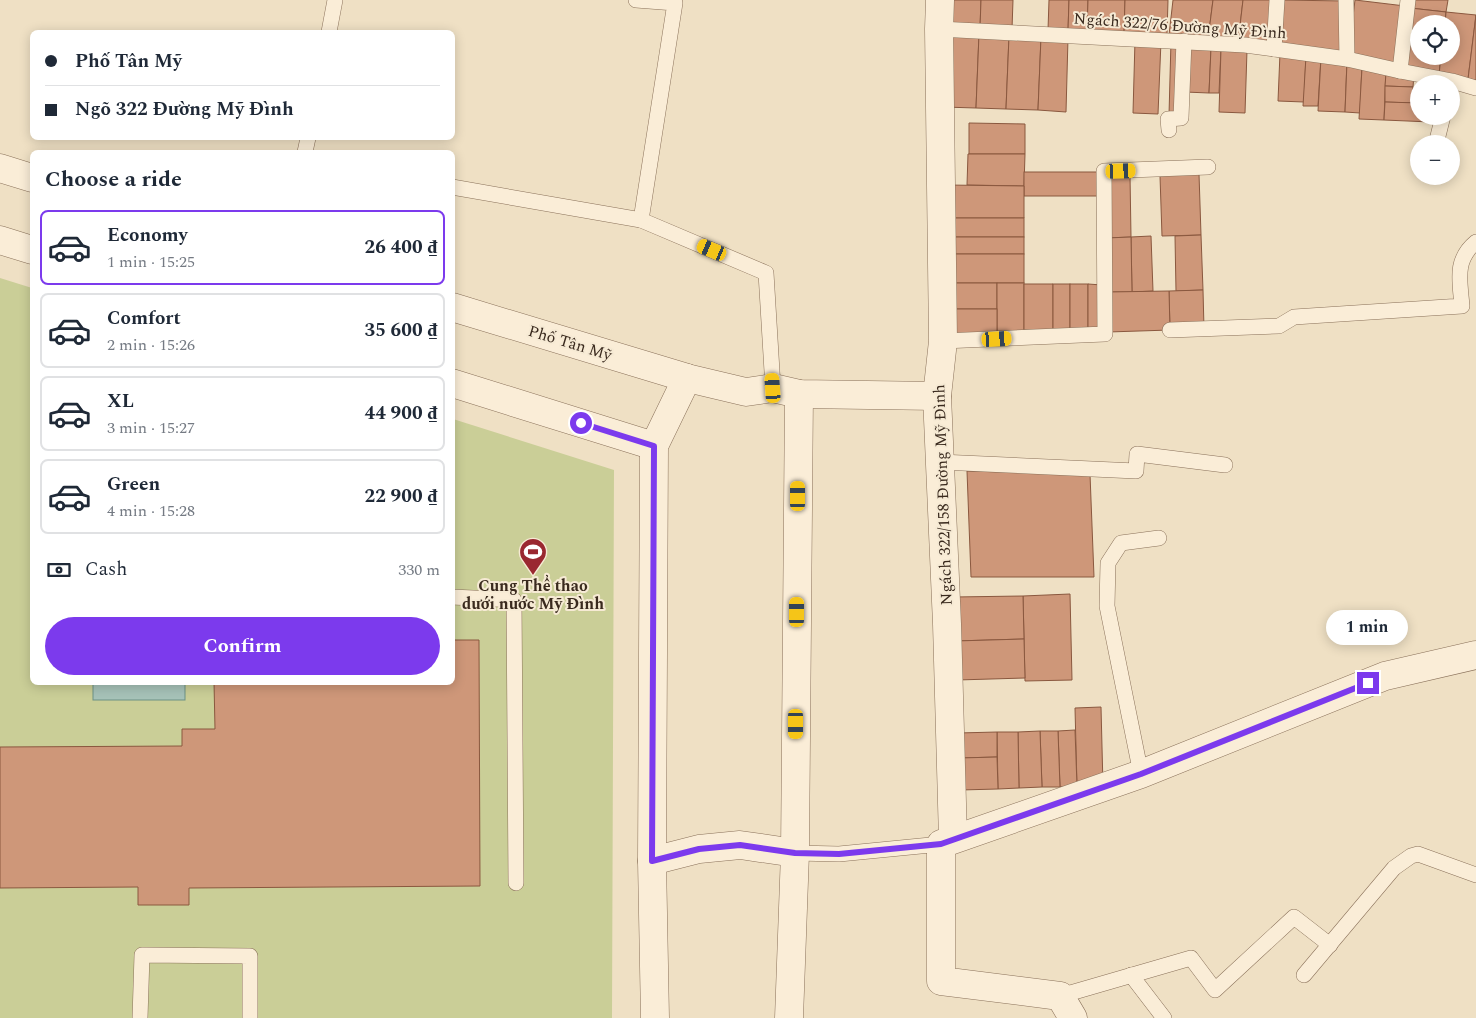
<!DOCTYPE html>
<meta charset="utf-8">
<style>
body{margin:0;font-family:Spectral,serif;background:#f6f6f7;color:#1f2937;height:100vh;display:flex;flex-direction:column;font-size:19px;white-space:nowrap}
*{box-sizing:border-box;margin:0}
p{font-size:16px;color:#747a83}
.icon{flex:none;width:28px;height:28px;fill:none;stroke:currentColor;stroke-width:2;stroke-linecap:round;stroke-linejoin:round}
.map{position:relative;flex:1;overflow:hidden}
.panel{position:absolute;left:30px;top:150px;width:425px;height:535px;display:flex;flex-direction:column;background:#fff;border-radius:8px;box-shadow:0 2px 12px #0003}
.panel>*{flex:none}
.banner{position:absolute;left:30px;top:30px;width:425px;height:110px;border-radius:8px;box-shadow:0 2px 12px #0003;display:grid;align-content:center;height:110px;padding:0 15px;background:#fff}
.buttons{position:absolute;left:1410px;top:15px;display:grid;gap:10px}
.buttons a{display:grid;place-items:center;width:50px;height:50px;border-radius:50%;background:#fff;box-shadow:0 2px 12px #0003;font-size:25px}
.end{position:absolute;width:22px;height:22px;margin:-11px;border:6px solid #7c3aed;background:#fff;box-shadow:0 0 0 2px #fff}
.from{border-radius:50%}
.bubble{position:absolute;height:35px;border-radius:18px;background:#fff;box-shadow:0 2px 12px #0003;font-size:16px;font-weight:700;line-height:35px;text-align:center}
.car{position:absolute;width:15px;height:30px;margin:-15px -8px;border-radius:6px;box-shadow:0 0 4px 1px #0007;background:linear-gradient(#f5c518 24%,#345 0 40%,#f5c518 0 76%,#345 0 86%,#f5c518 0)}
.banner b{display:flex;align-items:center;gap:18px;height:48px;font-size:19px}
.banner b+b{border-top:1px solid #e0e1e3}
.banner i{width:12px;height:12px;background:#1f2937}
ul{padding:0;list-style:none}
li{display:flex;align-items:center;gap:15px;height:75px;margin:0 10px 8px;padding:0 5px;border:2px solid #e0e1e3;border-radius:8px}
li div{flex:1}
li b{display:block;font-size:19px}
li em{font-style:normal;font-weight:700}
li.selected{border-color:#7c3aed}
li>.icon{width:45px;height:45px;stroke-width:1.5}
h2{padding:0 15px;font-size:22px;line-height:60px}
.pay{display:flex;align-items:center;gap:12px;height:55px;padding:0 15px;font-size:19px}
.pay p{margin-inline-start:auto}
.cta{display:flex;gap:10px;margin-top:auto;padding:10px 15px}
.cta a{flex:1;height:58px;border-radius:30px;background:#7c3aed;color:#fff;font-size:20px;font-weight:700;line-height:58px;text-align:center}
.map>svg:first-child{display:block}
.green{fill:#cace97}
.water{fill:#a6c2b8;stroke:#6c9185}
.building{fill:#ce9779;stroke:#8a583f}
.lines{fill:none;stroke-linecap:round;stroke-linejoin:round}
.service-casing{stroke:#8a715a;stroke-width:16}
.minor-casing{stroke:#8a715a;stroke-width:29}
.service{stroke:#faedd7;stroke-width:15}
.minor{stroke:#faedd7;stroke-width:28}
.route{stroke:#7c3aed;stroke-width:6}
.labels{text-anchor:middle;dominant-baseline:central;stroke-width:4;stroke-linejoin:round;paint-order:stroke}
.street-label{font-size:16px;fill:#3a2a1e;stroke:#f6ead4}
.poi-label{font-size:16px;font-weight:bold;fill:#3a2a1e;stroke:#f6ead4}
</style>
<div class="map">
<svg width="1476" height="1018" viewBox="0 0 1476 1018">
<rect width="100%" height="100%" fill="#efe0c4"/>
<path class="green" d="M 0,278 L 32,288 L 32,682 L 452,682 L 453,419 L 614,470 L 612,1018 L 0,1018 Z"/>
<rect class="water" x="93" y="683" width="92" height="17"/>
<g class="building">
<path d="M 942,0 L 981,0 L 980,28 L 941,26 Z"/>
<path d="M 981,0 L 1013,0 L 1012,29 L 980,28 Z"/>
<path d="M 1049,0 L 1069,0 L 1068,31 L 1048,30 Z"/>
<path d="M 1069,0 L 1088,0 L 1087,31 L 1068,31 Z"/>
<path d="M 1088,0 L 1125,0 L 1124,33 L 1087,31 Z"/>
<path d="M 1125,0 L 1168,0 L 1167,34 L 1124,33 Z"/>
<path d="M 1173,0 L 1213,0 L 1208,39 L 1169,35 Z"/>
<path d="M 1213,0 L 1243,0 L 1238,43 L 1208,39 Z"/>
<path d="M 1243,0 L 1276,0 L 1270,47 L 1238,43 Z"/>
<path d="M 1281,0 L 1345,1 L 1339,54 L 1275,47 Z"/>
<path d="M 1355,0 L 1405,6 L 1398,64 L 1348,58 Z"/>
<path d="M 1411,0 L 1448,0 L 1446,12 L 1410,8 Z"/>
<path d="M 1410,8 L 1446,12 L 1445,24 L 1419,24 L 1419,56 L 1441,56 L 1439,75 L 1403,71 Z"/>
<path d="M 1446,12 L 1476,15 L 1468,79 L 1439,75 L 1441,56 L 1451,56 L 1451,24 L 1445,24 Z"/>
<path d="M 1476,15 L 1476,80 L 1468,79 Z"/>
<path d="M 946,34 L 979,34 L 976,108 L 943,107 Z"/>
<path d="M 979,34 L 1009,36 L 1006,109 L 976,108 Z"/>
<path d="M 1009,36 L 1041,37 L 1038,110 L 1006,109 Z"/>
<path d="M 1041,37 L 1068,38 L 1066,112 L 1038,110 Z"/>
<path d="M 1135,40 L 1161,41 L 1158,114 L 1133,113 Z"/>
<path d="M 1171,41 L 1182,42 L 1179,115 L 1169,115 Z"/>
<path d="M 1187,47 L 1211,48 L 1209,93 L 1185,92 Z"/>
<path d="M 1211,48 L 1221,49 L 1219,93 L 1209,93 Z"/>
<path d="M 1221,49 L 1247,50 L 1245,113 L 1219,112 Z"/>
<path d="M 1280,53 L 1306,54 L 1304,102 L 1278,101 Z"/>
<path d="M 1306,56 L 1321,57 L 1318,106 L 1303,106 Z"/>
<path d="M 1321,58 L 1347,60 L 1345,112 L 1318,111 Z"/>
<path d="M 1347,62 L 1362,63 L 1360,113 L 1345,112 Z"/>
<path d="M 1362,68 L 1386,68 L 1384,120 L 1359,119 Z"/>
<path d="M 1386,73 L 1414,74 L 1413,87 L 1385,86 Z"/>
<path d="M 1385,86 L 1413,87 L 1413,103 L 1385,102 Z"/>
<path d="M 1385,102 L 1419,103 L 1419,116 L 1431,116 L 1431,122 L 1384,120 Z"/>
<path d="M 969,123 L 1025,124 L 1025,154 L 969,154 Z"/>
<path d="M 968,154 L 1025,154 L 1024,186 L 967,185 Z"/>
<rect x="1024" y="172" width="78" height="24"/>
<path d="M 1199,174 L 1201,235 L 1162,236 L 1160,176 Z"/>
<path d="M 1130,176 L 1131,237 L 1106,238 L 1104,177 Z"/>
<path d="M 946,185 L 1024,186 L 1024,218 L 945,218 Z"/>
<rect x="945" y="218" width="79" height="19"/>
<path d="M 1201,235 L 1203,290 L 1176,291 L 1175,236 Z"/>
<path d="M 1151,236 L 1153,291 L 1132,292 L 1131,237 Z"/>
<rect x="945" y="237" width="79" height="17"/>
<path d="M 1131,237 L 1132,292 L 1108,292 L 1106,238 Z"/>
<rect x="945" y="254" width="79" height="29"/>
<rect x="945" y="283" width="52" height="26"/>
<rect x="997" y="283" width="27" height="52"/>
<path d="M 1024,284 L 1053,284 L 1053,331 L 1024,330 Z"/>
<rect x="1053" y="284" width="17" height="47"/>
<rect x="1070" y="284" width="18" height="47"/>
<path d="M 1088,284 L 1102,285 L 1102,331 L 1088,331 Z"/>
<path d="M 1203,290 L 1204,329 L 1170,329 L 1169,291 Z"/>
<path d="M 1169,291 L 1170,330 L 1108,332 L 1108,292 Z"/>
<rect x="945" y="309" width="52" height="26"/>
<path d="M 967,471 L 1090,474 L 1094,577 L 971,577 Z"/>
<path d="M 1070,594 L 1072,680 L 1025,681 L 1023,596 Z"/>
<path d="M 1023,596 L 1024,639 L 955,641 L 954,597 Z"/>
<path d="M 1024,639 L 1025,678 L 957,680 L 955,641 Z"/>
<path d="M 452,640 L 479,640 L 480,886 L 189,888 L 189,905 L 138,905 L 138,887 L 0,888 L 0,747 L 182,746 L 182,729 L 215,729 L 214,682 L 452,682 Z"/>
<path d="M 1101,707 L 1103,786 L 1077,786 L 1075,708 Z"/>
<path d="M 1075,730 L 1077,786 L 1060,787 L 1058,731 Z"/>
<path d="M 1040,731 L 1058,731 L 1060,787 L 1042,787 Z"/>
<path d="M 1040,731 L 1042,787 L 1019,788 L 1018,732 Z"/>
<path d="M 997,732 L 1018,732 L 1019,788 L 998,789 Z"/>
<path d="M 997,732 L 997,757 L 959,758 L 958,733 Z"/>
<path d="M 997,757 L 998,789 L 960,790 L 959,758 Z"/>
</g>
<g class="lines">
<defs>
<g id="service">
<path d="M 636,0 L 675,3 L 641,220 L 766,273 L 773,388"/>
<path d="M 1346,0 L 1347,59"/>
<path d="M 939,29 L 1245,45 L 1347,59 L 1400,71 L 1452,81 L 1476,88"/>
<path d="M 329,32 L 335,0"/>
<path d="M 1274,49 L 1277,0"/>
<path d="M 1400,71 L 1408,0"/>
<path d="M 1169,130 L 1168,119 L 1181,118 L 1184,41"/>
<path d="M 1436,144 L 1443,116"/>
<path d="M 305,152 L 308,138"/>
<path d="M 452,187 L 641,220"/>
<path d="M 1170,330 L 1279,326 L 1294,317 L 1462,306 C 1460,281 1454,260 1476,242"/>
<path d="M 943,341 L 1105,334 L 1104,171 L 1208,167"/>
<path d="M 940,462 L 1136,471 L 1137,454 L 1225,465"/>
<path d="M 452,597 L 514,600 L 516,883"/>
<path d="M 1141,774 L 1107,606 L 1108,563 L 1121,543 L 1159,538"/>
<path d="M 795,853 L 839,854 L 941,844"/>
<path d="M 1131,975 L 1164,1018"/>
<path d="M 1304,975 L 1394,868 L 1411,856 L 1418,854 L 1476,875"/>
<path d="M 1060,996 L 1191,958 L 1215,990 L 1294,917 L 1330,945"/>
<path d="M 140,1018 L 142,955 L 250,956 L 250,1018"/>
</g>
<g id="minor">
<path d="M 940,0 L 939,29 L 943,341 L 937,396 L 947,624 L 953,839"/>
<path d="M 0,168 L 32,178"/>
<path d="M 0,240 L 32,250"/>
<path d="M 452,307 L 687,378 L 746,392 L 773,388 L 799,394 L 937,396"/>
<path d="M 452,383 L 654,446"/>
<path d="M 652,861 L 699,849 L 740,845 L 795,853"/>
<path d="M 655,1018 L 652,861 L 654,446 L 687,378"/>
<path d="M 789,1018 L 795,853 L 799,394"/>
<path d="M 1073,1018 L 1060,996 L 941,981 L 941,844 L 1141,774 L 1385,676 L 1476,655"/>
</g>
</defs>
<use href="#service" class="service-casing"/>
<use href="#minor" class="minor-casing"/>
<use href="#service" class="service"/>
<use href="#minor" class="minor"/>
</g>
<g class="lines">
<path class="route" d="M 581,423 L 654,446 L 652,861 L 699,849 L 740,845 L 795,853 L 839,854 L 941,844 L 1141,774 L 1368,683"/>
</g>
<defs>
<symbol id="stadium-pin" viewBox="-11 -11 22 30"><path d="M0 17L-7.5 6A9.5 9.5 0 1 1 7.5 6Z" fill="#9a2830" stroke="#f6ead4"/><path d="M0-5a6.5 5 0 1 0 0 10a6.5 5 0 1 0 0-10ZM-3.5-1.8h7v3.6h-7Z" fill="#fff"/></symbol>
</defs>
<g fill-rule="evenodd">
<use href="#stadium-pin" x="517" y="536" width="32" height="43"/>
</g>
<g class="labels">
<g class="street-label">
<text transform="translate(1180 26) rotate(4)">Ngách 322/76 Đường Mỹ Đình</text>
<text transform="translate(570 343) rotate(17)">Phố Tân Mỹ</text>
<text transform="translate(943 495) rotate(-92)">Ngách 322/158 Đường Mỹ Đình</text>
</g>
<g class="poi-label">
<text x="533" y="586">Cung Thể thao<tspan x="533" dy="18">dưới nước Mỹ Đình</tspan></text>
</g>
</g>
</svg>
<div class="buttons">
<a><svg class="icon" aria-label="locate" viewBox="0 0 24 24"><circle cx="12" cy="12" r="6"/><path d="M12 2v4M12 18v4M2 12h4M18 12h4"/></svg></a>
<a>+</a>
<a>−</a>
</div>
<i class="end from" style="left:581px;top:423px"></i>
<i class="end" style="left:1368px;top:683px"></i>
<div class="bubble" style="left:1326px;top:610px;width:82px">1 min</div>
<i class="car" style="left:1121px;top:171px;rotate:88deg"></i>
<i class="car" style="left:712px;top:250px;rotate:293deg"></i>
<i class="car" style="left:997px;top:339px;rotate:87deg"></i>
<i class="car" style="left:773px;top:388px;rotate:356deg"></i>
<i class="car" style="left:798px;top:496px;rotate:0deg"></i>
<i class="car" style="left:797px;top:612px;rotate:0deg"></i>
<i class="car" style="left:796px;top:724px;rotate:180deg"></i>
<div class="banner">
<b><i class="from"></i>Phố Tân Mỹ</b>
<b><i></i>Ngõ 322 Đường Mỹ Đình</b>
</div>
<section class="panel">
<h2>Choose a ride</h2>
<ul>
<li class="selected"><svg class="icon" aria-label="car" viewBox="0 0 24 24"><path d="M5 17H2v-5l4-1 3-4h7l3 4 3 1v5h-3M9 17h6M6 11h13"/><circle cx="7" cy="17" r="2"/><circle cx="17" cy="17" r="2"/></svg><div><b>Economy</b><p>1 min · 15:25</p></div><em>26 400 ₫</em></li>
<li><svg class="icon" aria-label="car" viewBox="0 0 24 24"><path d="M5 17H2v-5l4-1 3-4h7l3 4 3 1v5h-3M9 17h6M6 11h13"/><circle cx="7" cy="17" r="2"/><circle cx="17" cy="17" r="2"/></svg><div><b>Comfort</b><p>2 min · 15:26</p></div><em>35 600 ₫</em></li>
<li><svg class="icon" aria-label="car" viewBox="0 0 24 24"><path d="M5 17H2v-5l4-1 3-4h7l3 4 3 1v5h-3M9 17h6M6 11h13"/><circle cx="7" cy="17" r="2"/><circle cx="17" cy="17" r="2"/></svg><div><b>XL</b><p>3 min · 15:27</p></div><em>44 900 ₫</em></li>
<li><svg class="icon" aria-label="car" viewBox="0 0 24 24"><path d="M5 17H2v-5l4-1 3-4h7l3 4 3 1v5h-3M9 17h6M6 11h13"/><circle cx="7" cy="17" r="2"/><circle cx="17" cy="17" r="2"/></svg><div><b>Green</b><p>4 min · 15:28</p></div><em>22 900 ₫</em></li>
</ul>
<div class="pay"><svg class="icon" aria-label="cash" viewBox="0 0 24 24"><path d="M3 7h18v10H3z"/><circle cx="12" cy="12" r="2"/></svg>Cash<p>330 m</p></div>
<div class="cta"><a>Confirm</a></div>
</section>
</div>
